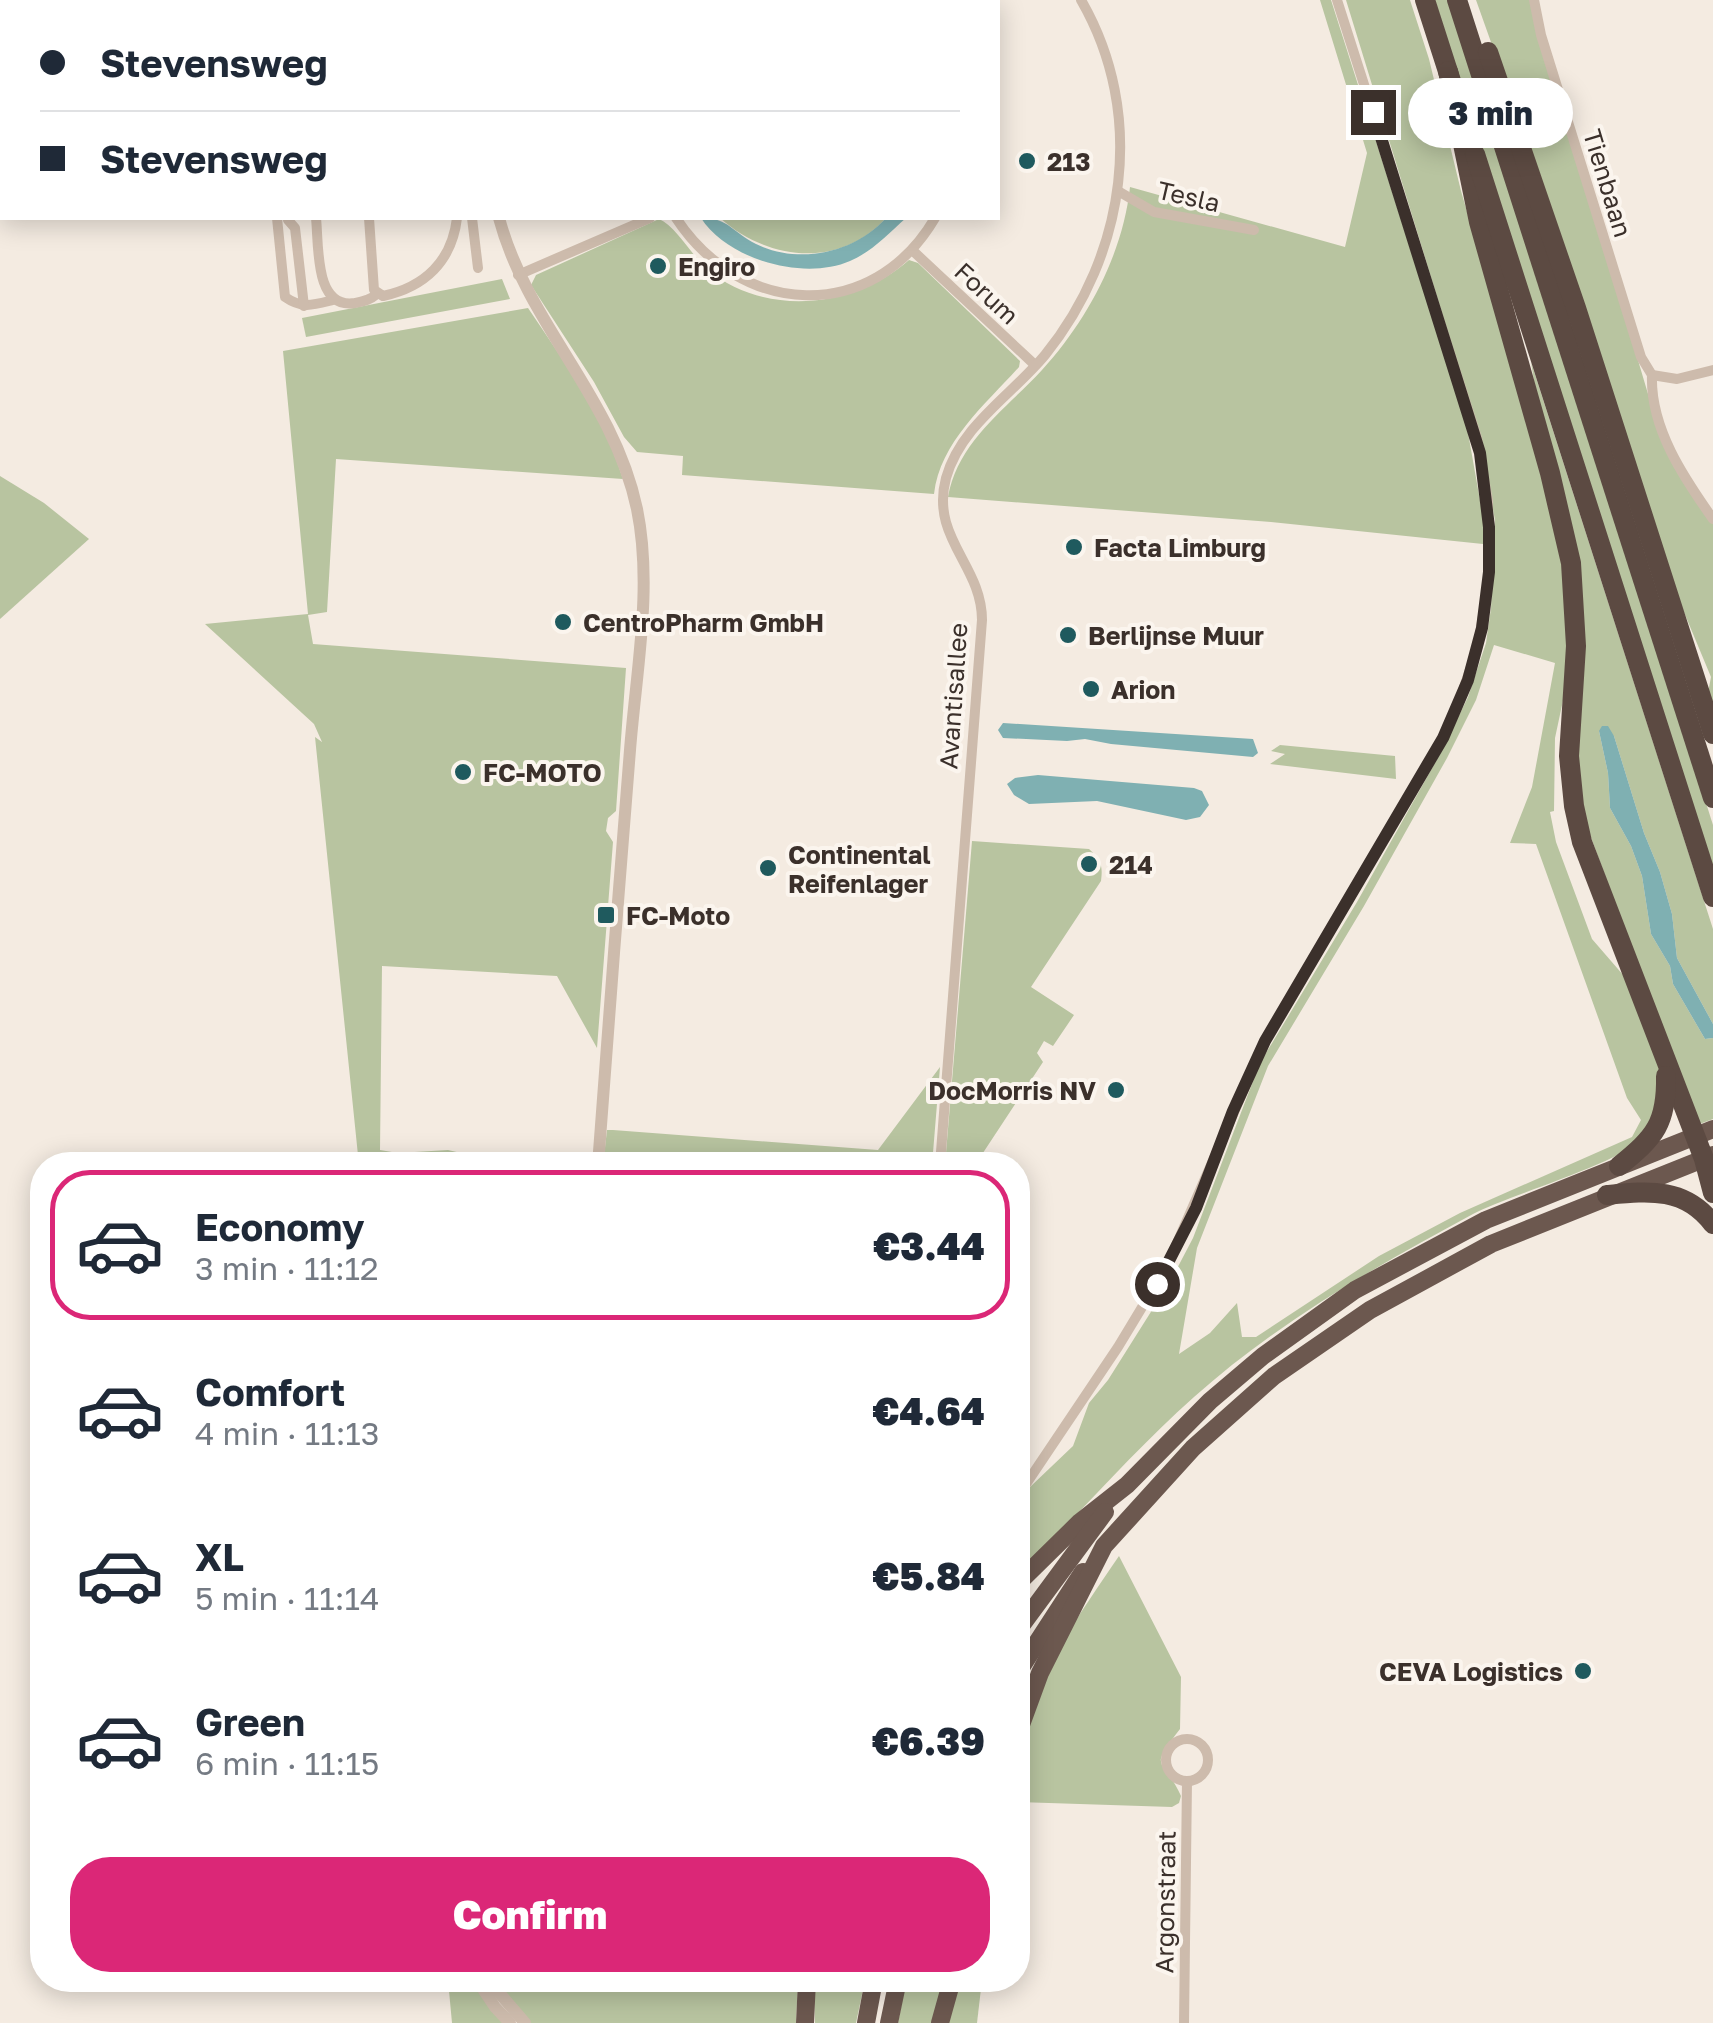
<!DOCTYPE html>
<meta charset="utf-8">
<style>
body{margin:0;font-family:"Golos Text",sans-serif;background:#f6f6f7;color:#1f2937;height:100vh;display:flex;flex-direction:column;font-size:38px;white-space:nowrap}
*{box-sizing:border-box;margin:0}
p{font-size:32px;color:#747a83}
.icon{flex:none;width:55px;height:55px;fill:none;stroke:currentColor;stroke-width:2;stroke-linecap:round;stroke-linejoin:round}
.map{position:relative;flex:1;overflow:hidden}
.drawer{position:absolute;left:30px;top:1152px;width:1000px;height:840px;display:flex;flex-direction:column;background:#fff;border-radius:40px;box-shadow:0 5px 25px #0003}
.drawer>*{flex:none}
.top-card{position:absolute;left:0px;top:0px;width:1000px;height:220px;box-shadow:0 5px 25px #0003;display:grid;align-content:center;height:220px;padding:0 40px;background:#fff}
.end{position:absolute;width:45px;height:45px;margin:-22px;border:12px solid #3b302b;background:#fff;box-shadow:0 0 0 5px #fff}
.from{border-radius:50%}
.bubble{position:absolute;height:70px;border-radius:35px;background:#fff;box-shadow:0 5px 25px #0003;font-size:32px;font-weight:800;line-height:70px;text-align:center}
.top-card b{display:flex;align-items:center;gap:35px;height:95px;font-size:38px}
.top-card b+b{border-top:2px solid #e0e1e3}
.top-card i{width:25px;height:25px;background:#1f2937}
ul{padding:18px 0 0;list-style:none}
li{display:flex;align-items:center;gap:30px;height:150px;margin:0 20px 15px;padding:0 20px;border:5px solid transparent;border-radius:40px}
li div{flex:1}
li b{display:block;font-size:38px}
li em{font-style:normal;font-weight:800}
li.current{border-color:#db2777}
li>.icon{width:90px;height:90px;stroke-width:1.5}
.primary-button{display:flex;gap:20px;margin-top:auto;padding:20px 40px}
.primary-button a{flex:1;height:115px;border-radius:40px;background:#db2777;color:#fff;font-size:40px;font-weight:800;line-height:115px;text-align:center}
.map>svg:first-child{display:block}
.green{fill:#b8c4a0;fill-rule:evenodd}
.water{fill:#7fb0b2}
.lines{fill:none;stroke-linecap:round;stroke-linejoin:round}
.minor{stroke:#cdbbac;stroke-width:10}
.tertiary{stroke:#cdbbac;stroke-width:12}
.trunk{stroke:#6c584f;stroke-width:18}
.motorway{stroke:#5c4a42;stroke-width:20}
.route{stroke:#3b302b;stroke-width:12}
.poi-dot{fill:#1f5a5e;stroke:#fbf5ee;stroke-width:4}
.labels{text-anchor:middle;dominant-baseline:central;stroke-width:8;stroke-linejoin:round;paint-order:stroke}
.poi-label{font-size:25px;font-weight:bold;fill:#3b302b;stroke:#fbf5ee;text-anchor:start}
.street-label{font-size:25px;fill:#3b302b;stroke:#fbf5ee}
</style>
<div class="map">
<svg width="1713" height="2023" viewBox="0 0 1713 2023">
<rect width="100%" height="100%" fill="#f4ebe1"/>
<g class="green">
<path d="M 1320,0 L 1331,0 L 1467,427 L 1484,523 L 1483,544 L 1271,522 L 948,497 C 958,441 1005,410 1042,370 C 1087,321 1123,254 1130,187 L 1345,247 L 1367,153 Z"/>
<path d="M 1346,0 L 1410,0 L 1429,59 L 1461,191 L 1531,431 L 1566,575 L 1568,677 L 1555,738 L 1554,811 L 1550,812 L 1556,842 L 1592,939 L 1624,976 L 1661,1071 C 1663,1087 1653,1122 1644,1136 C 1626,1162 1508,1195 1473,1214 C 1375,1267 1278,1322 1194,1397 C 1132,1452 1078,1516 1018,1574 L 1018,1511 L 1030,1487 L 1073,1446 L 1089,1403 L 1108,1380 L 1171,1280 L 1193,1238 L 1260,1063 L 1357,902 L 1440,754 L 1468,697 L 1486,643 L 1491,608 L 1495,520 L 1477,427 ZM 1494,645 L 1555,663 L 1532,787 L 1510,843 L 1536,844 L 1627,1098 L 1641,1120 L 1632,1137 L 1460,1213 L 1379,1256 L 1256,1337 L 1242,1337 L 1237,1303 L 1210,1333 L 1179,1354 L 1197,1248 L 1268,1066 L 1364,906 L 1447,758 L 1476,700 Z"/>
<path d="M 1435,0 L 1451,0 L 1713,825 L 1713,884 Z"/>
<path d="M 1476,0 L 1531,0 L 1651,404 L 1713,524 L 1713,716 L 1707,698 L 1711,677 L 1666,569 L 1549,205 Z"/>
<path d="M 720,218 L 886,218 C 840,269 768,261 720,218 Z"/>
<path d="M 659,219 C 676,226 692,256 707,269 C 765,318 855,308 909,260 L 918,263 L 1020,361 L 1019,367 C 986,404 940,442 934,494 L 682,475 L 683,456 L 637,452 L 624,437 L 594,382 L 531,285 L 536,275 Z"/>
<path d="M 502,279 L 510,299 L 306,337 L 302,318 Z"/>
<path d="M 528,308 C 565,363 603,415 623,479 L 336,459 L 327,612 L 308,615 L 313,644 L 626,668 L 616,811 L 608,818 L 606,831 L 613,842 L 597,1048 L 557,976 L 382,966 L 380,1150 L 398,1153 L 448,1150 L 474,1156 L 548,1165 L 359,1165 L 315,737 L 322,742 L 314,724 L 205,624 L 308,614 L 283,351 Z"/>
<path d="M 1531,362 L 1713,929 L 1713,1024 L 1677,958 L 1672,914 L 1660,872 L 1644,833 L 1614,736 L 1599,731 L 1608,773 L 1610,808 L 1631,846 L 1642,876 L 1651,934 L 1670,966 L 1673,984 L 1705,1039 L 1713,1038 L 1713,1119 L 1697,1125 L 1575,794 L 1580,676 Z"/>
<path d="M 0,476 L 44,503 L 89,539 L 0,619 Z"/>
<path d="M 1280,745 L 1395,756 L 1396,779 L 1270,764 L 1285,754 L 1271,751 Z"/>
<path d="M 972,841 L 1089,849 C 1101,860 1103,865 1101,881 L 1031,987 L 1074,1015 L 1053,1046 L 1044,1041 L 1037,1053 L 1043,1062 L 975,1165 L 945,1165 Z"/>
<path d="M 940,1067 L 932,1165 L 603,1165 L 607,1130 L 613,1130 L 878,1150 Z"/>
<path d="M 1119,1556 L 1181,1677 L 1180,1729 C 1147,1772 1163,1756 1181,1796 L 1179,1803 L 1172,1807 L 1018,1802 C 1018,1785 1014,1765 1018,1748 C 1034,1677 1079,1615 1119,1556 Z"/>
<path d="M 448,1980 L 473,1980 L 507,2023 L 452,2023 Z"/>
<path d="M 491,1980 L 798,1980 L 796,2023 L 528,2023 Z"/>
<path d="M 814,1980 L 865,1980 L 856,2023 L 815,2023 Z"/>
<path d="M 906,1980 L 945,1980 L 933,2023 L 898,2023 Z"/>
<path d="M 959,1980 L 982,1980 L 977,2023 L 948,2023 Z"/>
</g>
<g class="water">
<path d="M 701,218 C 728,217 732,232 756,244 C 800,265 854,253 886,218 L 906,218 C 888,234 873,251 850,261 C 804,281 728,260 701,218 Z"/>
<path d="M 1003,723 L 1253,739 L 1258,753 L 1253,757 L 1111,744 L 1085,739 L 1067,741 L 1003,738 L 998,730 Z"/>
<path d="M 1602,726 L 1608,726 L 1614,736 L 1644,833 L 1660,872 L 1672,914 L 1677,958 L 1713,1024 L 1713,1038 L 1705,1039 L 1673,984 L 1670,966 L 1651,934 L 1642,876 L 1631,846 L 1610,808 L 1608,773 L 1599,731 Z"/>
<path d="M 1038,775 L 1194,788 L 1202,791 L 1209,805 L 1200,817 L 1186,820 L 1097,801 L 1029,804 L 1014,795 L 1007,784 L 1015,778 Z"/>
</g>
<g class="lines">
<g class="minor">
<path d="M 1534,0 L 1541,35 L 1641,357 L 1652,375"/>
<path d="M 269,2 L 270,0"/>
<path d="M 449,2 L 450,0"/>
<path d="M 884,2 L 885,0"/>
<path d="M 1118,191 L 1154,212 L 1254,230"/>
<path d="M 277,218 L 285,297 C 302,309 313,305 333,300"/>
<path d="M 316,218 C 319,245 314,310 355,303 C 364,301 370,300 377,294"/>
<path d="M 369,218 L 374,290 L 383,296 C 425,287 452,261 457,218"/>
<path d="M 472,218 L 478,268"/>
<path d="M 676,218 C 741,317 872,325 935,218"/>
<path d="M 288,220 L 295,228 L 304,306"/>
<path d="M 912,250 L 1035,365"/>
<path d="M 518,275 L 650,218"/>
<path d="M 1652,375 C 1650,428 1684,478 1713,519"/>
<path d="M 1652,375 L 1677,379 L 1713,370"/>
<path d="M 940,1165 L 982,620 C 982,565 930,538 946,478 C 961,425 1012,395 1045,355 C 1126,255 1147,114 1081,0"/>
<path d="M 1018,1496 L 1118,1347 L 1167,1266 L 1265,1041 L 1443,738 L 1457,708 L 1478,646 L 1488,585 L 1488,501 L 1477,438 L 1337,0"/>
<circle cx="1187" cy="1760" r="21"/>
<path d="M 1184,2023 L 1187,1781"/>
</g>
<g class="tertiary">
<path d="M 528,2 L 530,0"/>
<path d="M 499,218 C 528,326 613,396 637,509 C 653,587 636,672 630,750 C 619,888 608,1027 598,1165"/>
<path d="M 477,1980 L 495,2007 L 510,2023"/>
<path d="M 488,1980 L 525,2023"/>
</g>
<g class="trunk">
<path d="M 1018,1583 L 1080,1522 L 1127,1485 L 1210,1401 L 1263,1356 L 1355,1290 L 1486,1220 L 1713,1129"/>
<path d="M 1018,1630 L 1105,1512"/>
<path d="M 1018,1672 L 1083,1572"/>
<path d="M 1018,1733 L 1040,1673 L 1104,1546 L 1193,1448 L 1274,1376 L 1370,1310 L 1491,1244 L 1713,1155"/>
<path d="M 805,2023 L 807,1980"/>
<path d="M 866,2023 L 874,1980"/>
<path d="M 889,2023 L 898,1980"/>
<path d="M 940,2023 L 952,1980"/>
</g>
<g class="motorway">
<path d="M 1425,0 L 1452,84"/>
<path d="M 1457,0 L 1713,798"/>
<path d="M 1488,52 L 1576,308 L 1713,734"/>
<path d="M 1448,71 L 1479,222 L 1550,473 L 1571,563 L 1576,646 L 1569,756 L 1574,806 L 1582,842 L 1704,1159 L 1713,1193"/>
<path d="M 1475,154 L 1713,897"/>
<path d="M 1619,1166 C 1655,1137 1667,1123 1666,1076"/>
<path d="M 1607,1195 C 1649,1191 1685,1187 1713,1224"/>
</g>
</g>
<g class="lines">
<path class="route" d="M 1157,1284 L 1196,1208 L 1233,1111 L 1265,1041 L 1443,738 L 1468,680 L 1482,628 L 1489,572 L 1489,527 L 1480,453 L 1373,112"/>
</g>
<g class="poi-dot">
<circle cx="1027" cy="161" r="10"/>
<circle cx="658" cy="266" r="10"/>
<circle cx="1074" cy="547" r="10"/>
<circle cx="563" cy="622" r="10"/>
<circle cx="1068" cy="635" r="10"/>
<circle cx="1091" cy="689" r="10"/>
<circle cx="463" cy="772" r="10"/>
<circle cx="1089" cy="864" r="10"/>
<circle cx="768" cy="868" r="10"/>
<rect x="596" y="905" width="20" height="20" rx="5"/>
<circle cx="1116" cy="1090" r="10"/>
<circle cx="1583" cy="1671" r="10"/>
</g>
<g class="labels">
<g class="poi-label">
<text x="1047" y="161">213</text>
<text x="678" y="266">Engiro</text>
<text x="1094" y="547">Facta Limburg</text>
<text x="583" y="622">CentroPharm GmbH</text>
<text x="1088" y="635">Berlijnse Muur</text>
<text x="1111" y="689">Arion</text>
<text x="483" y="772">FC-MOTO</text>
<text x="788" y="854">Continental<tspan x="788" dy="29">Reifenlager</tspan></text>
<text x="1109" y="864">214</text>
<text x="626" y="915">FC-Moto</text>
<text x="1096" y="1090" text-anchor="end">DocMorris NV</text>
<text x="1563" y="1671" text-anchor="end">CEVA Logistics</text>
</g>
<g class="street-label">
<text transform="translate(1608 183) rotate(73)">Tienbaan</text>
<text transform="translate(1189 196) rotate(13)">Tesla</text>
<text transform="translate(987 293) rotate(43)">Forum</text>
<text transform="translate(953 696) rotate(-86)">Avantisallee</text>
<text transform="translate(1165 1902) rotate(-89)">Argonstraat</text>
</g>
</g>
</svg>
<i class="end from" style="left:1157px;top:1284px"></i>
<i class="end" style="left:1373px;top:112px"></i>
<div class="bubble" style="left:1408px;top:78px;width:165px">3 min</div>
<div class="top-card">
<b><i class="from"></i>Stevensweg</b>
<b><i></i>Stevensweg</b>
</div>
<section class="drawer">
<ul>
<li class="current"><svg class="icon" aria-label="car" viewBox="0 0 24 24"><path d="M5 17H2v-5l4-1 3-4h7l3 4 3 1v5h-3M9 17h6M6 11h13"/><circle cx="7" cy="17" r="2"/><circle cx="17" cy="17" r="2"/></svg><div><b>Economy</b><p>3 min · 11:12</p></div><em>€3.44</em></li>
<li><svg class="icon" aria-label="car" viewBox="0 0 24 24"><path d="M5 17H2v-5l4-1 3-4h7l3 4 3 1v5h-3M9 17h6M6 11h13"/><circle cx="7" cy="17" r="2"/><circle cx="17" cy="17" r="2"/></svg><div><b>Comfort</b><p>4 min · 11:13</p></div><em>€4.64</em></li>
<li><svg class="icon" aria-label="car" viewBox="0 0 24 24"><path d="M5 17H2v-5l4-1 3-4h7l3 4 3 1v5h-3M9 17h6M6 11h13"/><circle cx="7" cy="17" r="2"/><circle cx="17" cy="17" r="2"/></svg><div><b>XL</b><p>5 min · 11:14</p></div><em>€5.84</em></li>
<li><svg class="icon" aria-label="car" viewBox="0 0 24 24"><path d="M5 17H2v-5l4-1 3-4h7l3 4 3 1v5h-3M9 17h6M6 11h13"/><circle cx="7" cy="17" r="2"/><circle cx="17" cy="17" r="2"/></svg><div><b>Green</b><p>6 min · 11:15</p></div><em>€6.39</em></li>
</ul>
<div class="primary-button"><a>Confirm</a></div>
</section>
</div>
